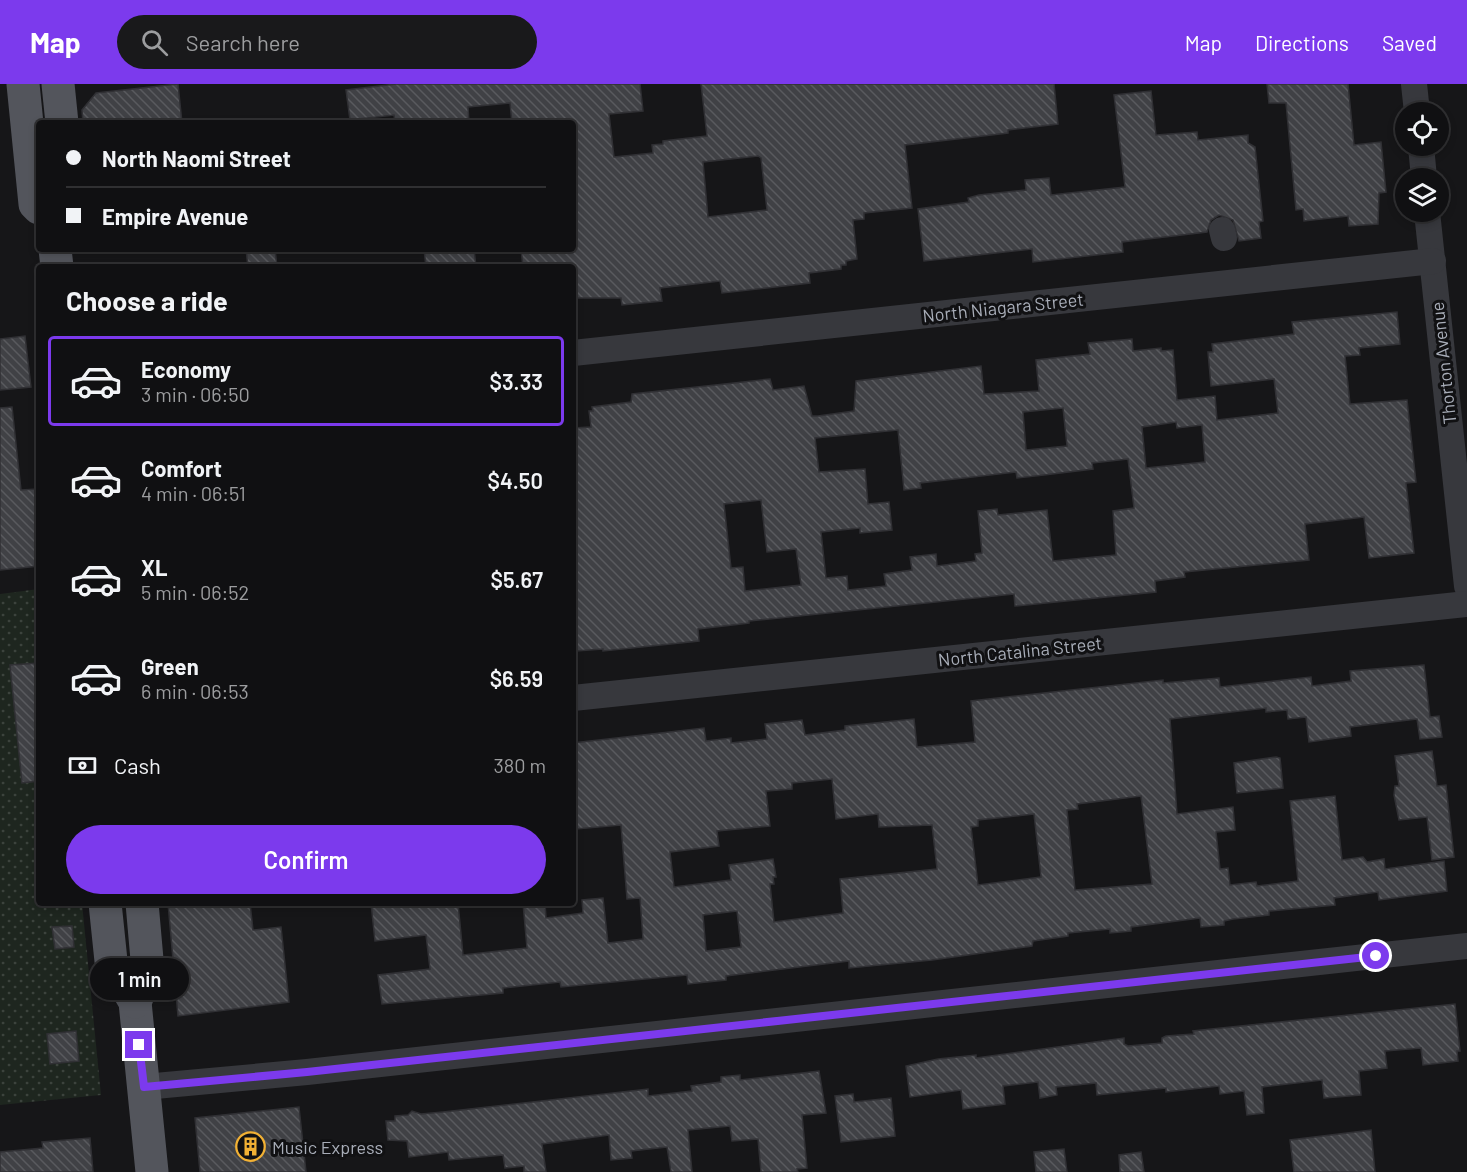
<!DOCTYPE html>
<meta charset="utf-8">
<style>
body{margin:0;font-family:Barlow,sans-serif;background:#19191b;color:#f1f3f6;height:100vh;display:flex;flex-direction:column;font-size:22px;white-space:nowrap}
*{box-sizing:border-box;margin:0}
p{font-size:20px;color:#9c9d9f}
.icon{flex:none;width:33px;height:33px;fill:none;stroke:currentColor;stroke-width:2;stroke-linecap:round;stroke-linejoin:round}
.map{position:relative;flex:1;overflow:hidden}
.side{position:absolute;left:36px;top:180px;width:540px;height:642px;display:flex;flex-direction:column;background:#101012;border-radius:6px;box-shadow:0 3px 9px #0003,0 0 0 2px #303032}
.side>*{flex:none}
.top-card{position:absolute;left:36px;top:36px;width:540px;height:132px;border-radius:6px;box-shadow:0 3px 9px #0003,0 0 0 2px #303032;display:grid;align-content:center;height:132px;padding:0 30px;background:#101012}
.buttons{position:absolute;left:1395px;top:18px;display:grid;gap:12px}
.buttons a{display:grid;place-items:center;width:54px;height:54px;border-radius:50%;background:#101012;box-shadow:0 3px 9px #0003,0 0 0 2px #303032;font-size:30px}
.end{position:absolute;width:27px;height:27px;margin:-14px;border:8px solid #7c3aed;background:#fff;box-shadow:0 0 0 3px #fff}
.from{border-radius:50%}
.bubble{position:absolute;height:42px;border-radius:21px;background:#101012;box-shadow:0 3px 9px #0003,0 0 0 2px #303032;font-size:20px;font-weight:600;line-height:42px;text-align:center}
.top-card b{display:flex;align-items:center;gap:21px;height:57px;font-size:22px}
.top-card b+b{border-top:2px solid #303032}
.top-card i{width:15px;height:15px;background:#f1f3f6}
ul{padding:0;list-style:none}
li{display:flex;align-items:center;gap:18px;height:90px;margin:0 12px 9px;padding:0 18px;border:3px solid transparent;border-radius:6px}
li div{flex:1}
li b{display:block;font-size:22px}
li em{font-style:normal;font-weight:600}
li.on{border-color:#7c3aed}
li>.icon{width:54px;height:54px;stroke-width:1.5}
h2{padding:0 30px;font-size:27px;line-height:72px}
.pay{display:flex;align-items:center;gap:15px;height:66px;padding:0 30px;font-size:22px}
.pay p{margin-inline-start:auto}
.primary-button{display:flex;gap:12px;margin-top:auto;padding:12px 30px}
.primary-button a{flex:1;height:69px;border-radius:36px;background:#7c3aed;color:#fff;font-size:24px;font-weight:600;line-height:69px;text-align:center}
header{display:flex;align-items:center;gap:36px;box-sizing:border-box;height:84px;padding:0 30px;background:#7c3aed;color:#fff}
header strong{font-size:28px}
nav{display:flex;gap:33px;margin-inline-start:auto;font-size:21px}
.search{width:420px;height:54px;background:#19191b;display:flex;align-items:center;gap:15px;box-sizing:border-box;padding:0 21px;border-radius:33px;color:#9c9d9f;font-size:22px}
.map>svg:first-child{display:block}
.park{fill:url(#park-dots)}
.building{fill:url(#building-back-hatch);stroke:#303034;stroke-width:1.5;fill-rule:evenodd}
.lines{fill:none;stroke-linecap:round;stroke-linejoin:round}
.minor{stroke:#37383d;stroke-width:26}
.major{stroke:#53555c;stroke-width:33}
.route{stroke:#7c3aed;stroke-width:8}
.labels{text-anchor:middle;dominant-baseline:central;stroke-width:6;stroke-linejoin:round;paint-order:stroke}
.street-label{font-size:18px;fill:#a8adb8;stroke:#111113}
.poi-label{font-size:18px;fill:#a8adb8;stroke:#111113;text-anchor:start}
</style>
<header>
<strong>Map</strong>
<div class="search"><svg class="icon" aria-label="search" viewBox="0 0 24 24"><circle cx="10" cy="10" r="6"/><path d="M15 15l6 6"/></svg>Search here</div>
<nav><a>Map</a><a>Directions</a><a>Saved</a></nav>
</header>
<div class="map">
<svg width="1467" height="1088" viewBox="0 0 1467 1088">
<defs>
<pattern id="park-dots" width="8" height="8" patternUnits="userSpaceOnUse" patternTransform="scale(1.5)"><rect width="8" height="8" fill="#1e261f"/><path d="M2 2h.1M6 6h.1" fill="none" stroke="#3c433d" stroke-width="1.8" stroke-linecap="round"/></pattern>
<pattern id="building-back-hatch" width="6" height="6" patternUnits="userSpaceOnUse" patternTransform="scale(1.5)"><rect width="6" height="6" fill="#404145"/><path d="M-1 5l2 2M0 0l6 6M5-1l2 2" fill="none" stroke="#595a5e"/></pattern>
</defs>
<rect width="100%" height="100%" fill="#161618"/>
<path class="park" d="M 39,505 L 39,819 L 82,819 L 101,1011 L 0,1021 L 0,510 Z"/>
<g class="building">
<path d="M 178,0 L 182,39 L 83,39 L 82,26 L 96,9 Z"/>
<path d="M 396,0 L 640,0 L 643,27 L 609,30 L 614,73 L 653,69 L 652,61 L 663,60 L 663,57 L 707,52 L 701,0 L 1054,0 L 1058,40 L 1008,46 L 1008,49 L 905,61 L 912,124 L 864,129 L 864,135 L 853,136 L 857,175 L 846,177 L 846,181 L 841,181 L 841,185 L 809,189 L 810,199 L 722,209 L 720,197 L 660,204 L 662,217 L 622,221 L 621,214 L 576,214 L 573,183 L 523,183 L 521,165 L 573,165 L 573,39 L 512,39 L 510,19 L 468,23 L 469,39 L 395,39 L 394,31 L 350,36 L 346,6 ZM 758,72 L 761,74 L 767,126 L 708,133 L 703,78 Z"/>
<path d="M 1267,0 L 1348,0 L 1354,61 L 1381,58 L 1386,108 L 1379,109 L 1378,140 L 1349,142 L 1348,132 L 1304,137 L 1303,125 L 1296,126 L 1286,19 L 1269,19 Z"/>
<path d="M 1151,7 L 1156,51 L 1197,48 L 1198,56 L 1248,51 L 1248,59 L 1255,63 L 1263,137 L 1259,138 L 1261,154 L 1239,157 L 1233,136 L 1219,131 L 1211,136 L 1207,148 L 1122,158 L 1123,168 L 1033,178 L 1032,165 L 924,177 L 918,125 L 969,118 L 968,114 L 979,111 L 1026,106 L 1025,96 L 1049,94 L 1051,111 L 1125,103 L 1114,11 Z"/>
<path d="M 246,165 L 275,165 L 277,183 L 248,183 Z"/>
<path d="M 424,165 L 474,165 L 476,183 L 426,183 Z"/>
<path d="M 1397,228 L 1400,260 L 1359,264 L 1360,271 L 1345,272 L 1350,320 L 1407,316 L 1416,398 L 1406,399 L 1414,469 L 1369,474 L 1364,433 L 1305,440 L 1309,476 L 1184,488 L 1185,493 L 1155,497 L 1156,508 L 1015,522 L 1014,510 L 749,537 L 749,539 L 698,545 L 699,557 L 603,567 L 603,565 L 576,567 L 573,565 L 573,344 L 591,343 L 589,327 L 593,327 L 592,323 L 631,318 L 632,310 L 770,295 L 773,306 L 804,302 L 812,332 L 818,332 L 854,327 L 856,297 L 981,282 L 984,310 L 1039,307 L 1036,276 L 1090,270 L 1088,259 L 1132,255 L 1133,267 L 1161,264 L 1161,267 L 1173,266 L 1177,316 L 1215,312 L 1217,336 L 1278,329 L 1274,295 L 1211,302 L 1208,268 L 1213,268 L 1212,260 L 1294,250 L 1292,238 ZM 1063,324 L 1067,362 L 1026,366 L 1023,328 ZM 1176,338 L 1177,344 L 1202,341 L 1205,378 L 1146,384 L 1142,343 ZM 898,346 L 904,406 L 921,404 L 920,399 L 1016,388 L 1017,394 L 1044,391 L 1093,385 L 1092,379 L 1128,375 L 1134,424 L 1113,427 L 1116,471 L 1053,477 L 1047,426 L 998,431 L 997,425 L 978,427 L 982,469 L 975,470 L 976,477 L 937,482 L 936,470 L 910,473 L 912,486 L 884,490 L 886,502 L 848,506 L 847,492 L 826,494 L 821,448 L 860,444 L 860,449 L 892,446 L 889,418 L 868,420 L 865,385 L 819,388 L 815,354 ZM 761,416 L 767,468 L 796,465 L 801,501 L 745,507 L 743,483 L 731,484 L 724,420 Z"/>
<path d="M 25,252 L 31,303 L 0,306 L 0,255 Z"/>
<path d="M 12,323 L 21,406 L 37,405 L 39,482 L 0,486 L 0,324 Z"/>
<path d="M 39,579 L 39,697 L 22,699 L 10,581 Z"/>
<path d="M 1424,581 L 1430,633 L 1439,632 L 1442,653 L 1420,655 L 1417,635 L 1350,643 L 1351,652 L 1309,658 L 1306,633 L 1288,635 L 1287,626 L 1266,628 L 1266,624 L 1170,635 L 1177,730 L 1233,723 L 1235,746 L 1216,748 L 1220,785 L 1228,784 L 1230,801 L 1256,798 L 1257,802 L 1298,797 L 1290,717 L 1335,712 L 1342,776 L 1363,773 L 1367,778 L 1384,775 L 1385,785 L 1444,777 L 1447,807 L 1379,816 L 1378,808 L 1334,814 L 1335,821 L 1269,827 L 1269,831 L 1233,835 L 1224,837 L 1224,841 L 1201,843 L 1200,834 L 1131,843 L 1131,847 L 1110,849 L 1110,845 L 1068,849 L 1068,852 L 1033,857 L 1032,862 L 932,876 L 849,884 L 849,877 L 726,892 L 726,896 L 688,900 L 687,891 L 561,903 L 560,898 L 503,904 L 503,909 L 382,920 L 378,891 L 430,885 L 426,851 L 375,857 L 371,819 L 458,819 L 463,871 L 527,864 L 523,819 L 545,819 L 546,834 L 583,829 L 582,816 L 603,814 L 608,859 L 643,855 L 640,814 L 627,815 L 621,741 L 576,745 L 573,659 L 704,644 L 706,657 L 731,654 L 731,659 L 767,655 L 765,640 L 802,636 L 805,651 L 845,646 L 845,642 L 914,635 L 917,663 L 975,658 L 971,617 L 1163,596 L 1163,599 L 1219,594 L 1220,603 L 1311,593 L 1312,602 L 1351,597 L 1350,587 ZM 832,695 L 836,735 L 878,730 L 879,743 L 932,741 L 937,785 L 840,795 L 843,829 L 774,838 L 770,800 L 774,800 L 773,793 L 776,793 L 773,775 L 729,781 L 731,796 L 674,803 L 670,768 L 719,762 L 717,747 L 770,742 L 766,707 L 792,705 L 792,699 ZM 1141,712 L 1152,800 L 1075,806 L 1067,726 L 1078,725 L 1077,720 ZM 1034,730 L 1041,793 L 978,801 L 971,743 L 978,742 L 978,736 ZM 737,827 L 741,863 L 706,867 L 703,831 Z"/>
<path d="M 1432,667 L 1437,702 L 1446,701 L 1454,773 L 1432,776 L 1427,733 L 1399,736 L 1394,711 L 1395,702 L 1399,702 L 1395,672 Z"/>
<path d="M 1276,673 L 1280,674 L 1283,704 L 1237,709 L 1234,679 Z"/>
<path d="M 168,819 L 250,819 L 253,846 L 281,843 L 289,918 L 178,932 Z"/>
<path d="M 72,842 L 74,863 L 55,865 L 52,843 Z"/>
<path d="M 1455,920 L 1460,967 L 1457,967 L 1458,977 L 1423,981 L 1421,964 L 1385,967 L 1387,984 L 1359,987 L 1361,1011 L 1324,1014 L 1322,996 L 1262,1003 L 1264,1029 L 1247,1031 L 1244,1007 L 1220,1010 L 1219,1002 L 1166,1008 L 1166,1004 L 1097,1011 L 1096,999 L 1056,1003 L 1057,1011 L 1040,1014 L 1038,998 L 1003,1002 L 1005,1020 L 963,1025 L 961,1006 L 910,1013 L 906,982 L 938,975 L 976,971 L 976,974 L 1124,954 L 1124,960 L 1128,962 L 1162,959 L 1162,954 L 1166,952 L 1194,950 L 1193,947 Z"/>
<path d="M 76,947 L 79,977 L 50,980 L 47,950 Z"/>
<path d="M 819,987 L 826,1029 L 802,1031 L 807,1084 L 797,1085 L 798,1088 L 761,1088 L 758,1055 L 732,1057 L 730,1042 L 688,1046 L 692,1088 L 671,1088 L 667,1063 L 631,1067 L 632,1074 L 611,1076 L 609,1051 L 542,1060 L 546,1088 L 524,1088 L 524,1082 L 505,1084 L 503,1071 L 449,1076 L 448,1068 L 409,1073 L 407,1057 L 388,1056 L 386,1037 L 395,1037 L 395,1032 L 408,1031 L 412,1027 L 421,1030 L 443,1028 L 648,1005 L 648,1012 L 692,1007 L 691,1002 L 721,998 L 721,993 L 740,991 L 740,996 Z"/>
<path d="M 853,1010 L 854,1018 L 891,1014 L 895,1052 L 841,1058 L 835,1012 Z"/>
<path d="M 299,1023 L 306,1088 L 200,1088 L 195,1034 Z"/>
<path d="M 1371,1046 L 1375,1088 L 1294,1088 L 1290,1056 Z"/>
<path d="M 90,1054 L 93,1088 L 0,1088 L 0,1068 L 43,1064 L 42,1058 Z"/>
<path d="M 1064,1065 L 1067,1088 L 1036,1088 L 1034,1068 Z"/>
<path d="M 1141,1068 L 1144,1088 L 1120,1088 L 1119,1071 Z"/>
</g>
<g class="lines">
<g class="minor">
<path d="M 1414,0 L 1417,28"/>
<path d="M 1421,62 L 1424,94"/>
<path d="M 1427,128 L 1467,502"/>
<path d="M 1222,146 L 1224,154"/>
<path d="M 573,269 L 1433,177"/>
<path d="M 573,614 L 1467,520"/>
<path d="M 144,1003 L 307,988 L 1467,862"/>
</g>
<g class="major">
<path d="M 23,0 L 35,120 L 39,124"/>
<path d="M 58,0 L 62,39"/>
<path d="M 55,165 L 57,183"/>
<path d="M 105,819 L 111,877 L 135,918 L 152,1088"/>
<path d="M 135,918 L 148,887 L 142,819"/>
</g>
</g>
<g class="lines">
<path class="route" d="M 139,961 L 144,1003 L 307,988 L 1376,872"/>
</g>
<defs>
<symbol id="building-ring" viewBox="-11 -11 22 22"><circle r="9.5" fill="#111113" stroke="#f2b134" stroke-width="1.5"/><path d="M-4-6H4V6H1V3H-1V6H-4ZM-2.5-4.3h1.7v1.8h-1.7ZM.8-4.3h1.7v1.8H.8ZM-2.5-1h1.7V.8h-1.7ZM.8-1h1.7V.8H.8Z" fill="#f2b134"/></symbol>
</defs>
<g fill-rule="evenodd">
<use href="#building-ring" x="234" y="1046" width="33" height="33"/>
</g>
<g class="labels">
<g class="street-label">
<text transform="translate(1003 223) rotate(-6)">North Niagara Street</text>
<text transform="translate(1443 279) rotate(-96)">Thorton Avenue</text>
<text transform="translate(1020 567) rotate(-6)">North Catalina Street</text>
</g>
<g class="poi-label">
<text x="272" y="1063">Music Express</text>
</g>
</g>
</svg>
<div class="buttons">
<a><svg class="icon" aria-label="locate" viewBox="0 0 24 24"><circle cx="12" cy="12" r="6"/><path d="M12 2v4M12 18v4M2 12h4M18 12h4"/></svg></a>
<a><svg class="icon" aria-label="layers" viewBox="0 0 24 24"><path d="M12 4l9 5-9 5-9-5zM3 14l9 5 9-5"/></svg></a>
</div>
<i class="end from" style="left:1376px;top:872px"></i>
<i class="end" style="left:139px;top:961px"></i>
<div class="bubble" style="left:90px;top:874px;width:99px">1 min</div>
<div class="top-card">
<b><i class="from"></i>North Naomi Street</b>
<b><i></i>Empire Avenue</b>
</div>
<section class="side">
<h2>Choose a ride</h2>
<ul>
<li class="on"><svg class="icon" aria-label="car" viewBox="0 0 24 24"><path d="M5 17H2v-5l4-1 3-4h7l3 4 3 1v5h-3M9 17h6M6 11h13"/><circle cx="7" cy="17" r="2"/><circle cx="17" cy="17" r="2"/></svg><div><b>Economy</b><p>3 min · 06:50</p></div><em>$3.33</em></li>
<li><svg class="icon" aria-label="car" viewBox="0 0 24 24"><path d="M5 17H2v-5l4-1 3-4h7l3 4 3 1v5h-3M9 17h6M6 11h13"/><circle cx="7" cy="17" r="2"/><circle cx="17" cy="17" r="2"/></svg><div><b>Comfort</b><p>4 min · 06:51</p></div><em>$4.50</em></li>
<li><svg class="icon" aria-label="car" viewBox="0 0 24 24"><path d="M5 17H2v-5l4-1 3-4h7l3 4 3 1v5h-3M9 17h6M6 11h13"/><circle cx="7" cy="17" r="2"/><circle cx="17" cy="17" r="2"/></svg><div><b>XL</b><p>5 min · 06:52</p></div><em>$5.67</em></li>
<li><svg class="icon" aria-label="car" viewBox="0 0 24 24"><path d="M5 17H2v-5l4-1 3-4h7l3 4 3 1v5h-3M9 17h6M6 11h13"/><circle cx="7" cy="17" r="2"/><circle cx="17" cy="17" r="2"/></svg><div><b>Green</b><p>6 min · 06:53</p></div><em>$6.59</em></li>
</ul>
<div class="pay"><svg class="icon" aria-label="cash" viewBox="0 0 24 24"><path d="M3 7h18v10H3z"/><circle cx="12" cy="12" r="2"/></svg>Cash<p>380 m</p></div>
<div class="primary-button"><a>Confirm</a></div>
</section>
</div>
